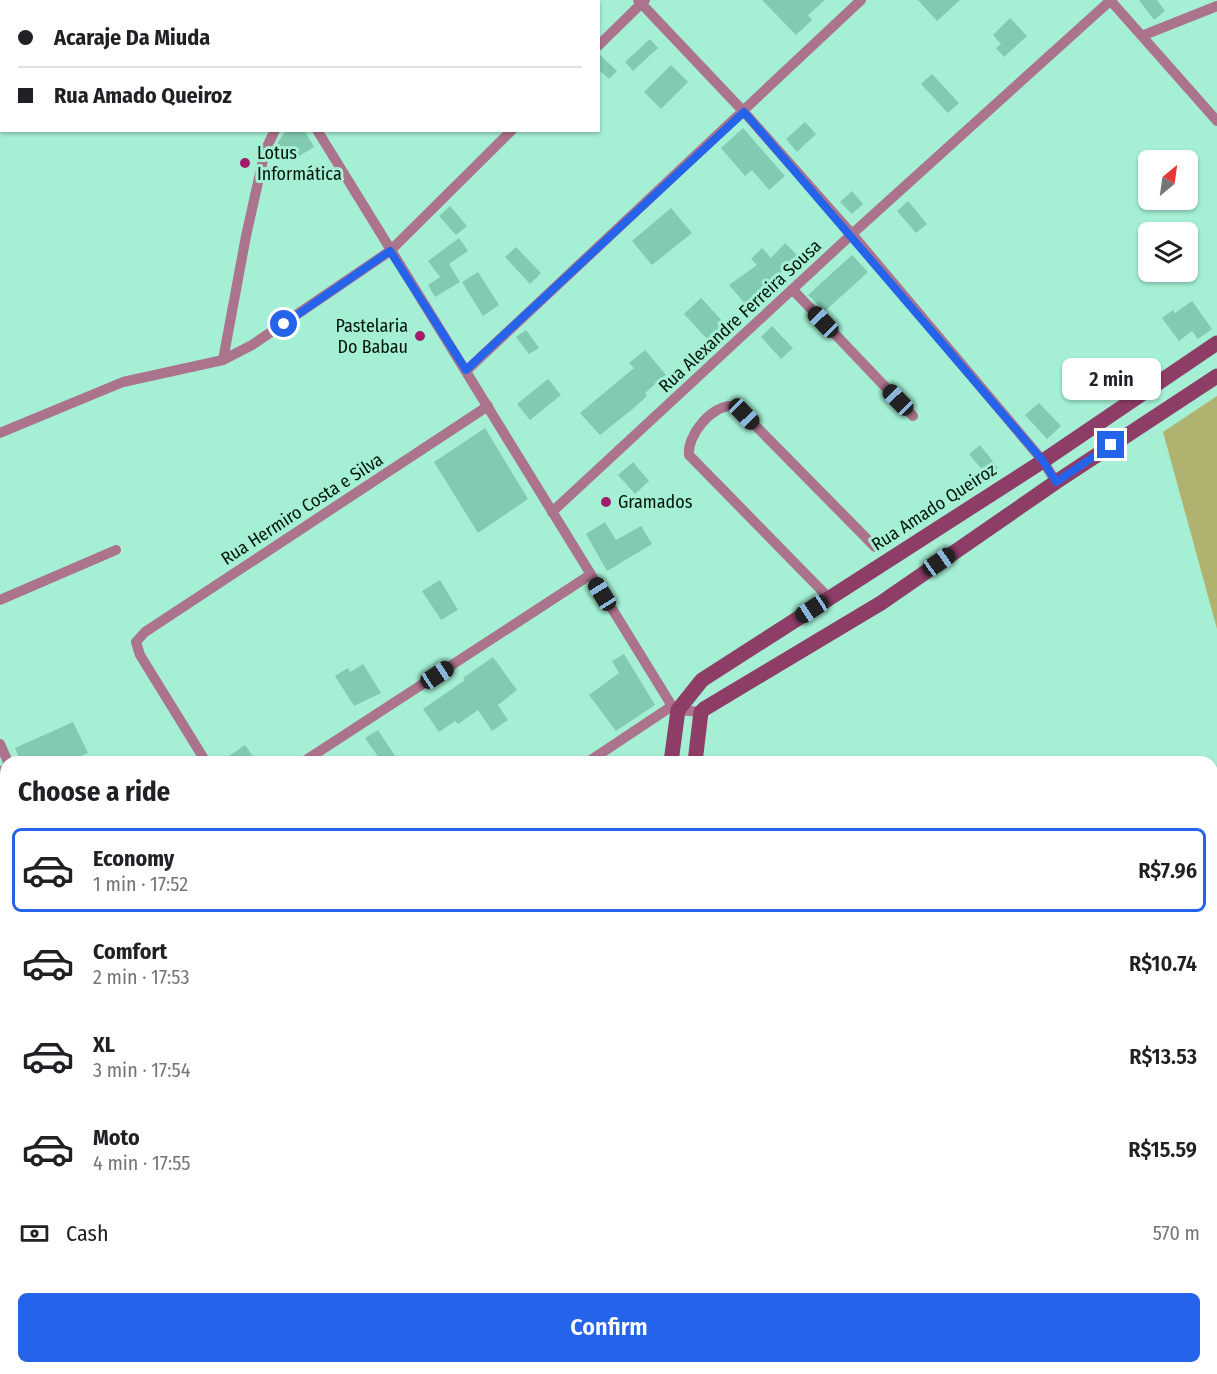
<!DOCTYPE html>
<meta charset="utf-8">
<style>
body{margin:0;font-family:"Fira Sans Condensed",sans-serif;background:#f6f6f6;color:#202124;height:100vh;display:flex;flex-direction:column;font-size:22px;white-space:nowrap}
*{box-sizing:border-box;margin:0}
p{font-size:20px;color:#757577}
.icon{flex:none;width:33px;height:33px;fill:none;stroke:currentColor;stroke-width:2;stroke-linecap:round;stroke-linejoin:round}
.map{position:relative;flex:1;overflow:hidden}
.details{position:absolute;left:0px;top:756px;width:1218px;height:618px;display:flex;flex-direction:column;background:#fff;border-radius:18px 18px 0 0;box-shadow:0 2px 4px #0004}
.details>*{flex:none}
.top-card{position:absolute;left:0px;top:0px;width:600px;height:132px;box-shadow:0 2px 4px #0004;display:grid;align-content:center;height:132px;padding:0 18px;background:#fff}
.needle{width:39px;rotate:29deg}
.controls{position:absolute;left:1138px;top:150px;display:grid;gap:12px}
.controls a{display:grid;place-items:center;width:60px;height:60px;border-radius:9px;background:#fff;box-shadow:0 2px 4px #0004;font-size:30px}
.end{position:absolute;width:27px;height:27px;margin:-14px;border:8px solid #2563eb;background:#fff;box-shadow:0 0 0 3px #fff}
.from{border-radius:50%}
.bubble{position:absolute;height:42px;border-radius:9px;background:#fff;box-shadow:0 2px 4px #0004;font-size:20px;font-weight:600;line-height:42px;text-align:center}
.car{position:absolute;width:18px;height:36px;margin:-18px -9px;border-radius:8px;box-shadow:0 0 4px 2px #0007;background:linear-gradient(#222 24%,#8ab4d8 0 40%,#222 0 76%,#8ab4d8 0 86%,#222 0)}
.top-card b{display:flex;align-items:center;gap:21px;height:57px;font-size:22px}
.top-card b+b{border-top:2px solid #e0e0e0}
.top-card i{width:15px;height:15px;background:#202124}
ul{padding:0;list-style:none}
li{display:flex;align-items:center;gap:18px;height:84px;margin:0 12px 9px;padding:0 6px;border:3px solid transparent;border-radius:9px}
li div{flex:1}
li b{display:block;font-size:22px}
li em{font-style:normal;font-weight:600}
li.selected{border-color:#2563eb}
li>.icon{width:54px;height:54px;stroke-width:1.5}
h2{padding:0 18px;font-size:27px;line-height:72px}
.pay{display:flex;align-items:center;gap:15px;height:66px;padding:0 18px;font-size:22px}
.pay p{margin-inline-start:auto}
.primary-button{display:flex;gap:12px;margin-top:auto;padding:12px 18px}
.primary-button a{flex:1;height:69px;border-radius:9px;background:#2563eb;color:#fff;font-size:24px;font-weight:600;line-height:69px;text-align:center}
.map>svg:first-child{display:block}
.green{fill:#b0b370}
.building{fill:#81cbb2}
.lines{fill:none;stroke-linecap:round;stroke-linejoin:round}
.street{stroke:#ac738d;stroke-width:10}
.secondary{stroke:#8e3d67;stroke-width:15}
.route{stroke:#2563eb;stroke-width:8}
.poi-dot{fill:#a11c6b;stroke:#a5f0d5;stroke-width:2}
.labels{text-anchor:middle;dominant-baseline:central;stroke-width:6;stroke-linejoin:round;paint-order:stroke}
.poi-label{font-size:18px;fill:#00140d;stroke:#a5f0d5;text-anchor:start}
.street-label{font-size:18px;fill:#00140d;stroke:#a5f0d5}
</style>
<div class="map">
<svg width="1217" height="1374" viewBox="0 0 1217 1374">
<rect width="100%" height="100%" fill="#a5f0d5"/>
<g class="green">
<path d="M 1217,396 L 1217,629 L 1163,432 Z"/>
<path d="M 1217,1322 L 1217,1374 L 861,1374 L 902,1368 L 1212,1368 L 1212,1323 Z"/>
<path d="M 180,1368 L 183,1374 L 117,1374 L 115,1368 Z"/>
</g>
<g class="building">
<path d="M 762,0 L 825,0 L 808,15 L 812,20 L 796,35 Z"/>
<path d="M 918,0 L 960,0 L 937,21 Z"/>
<path d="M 1139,0 L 1157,0 L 1165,11 L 1154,20 Z"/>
<path d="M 1010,18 L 1027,36 L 1004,57 L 996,48 L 1001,44 L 993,35 Z"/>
<path d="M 650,39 L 658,48 L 633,71 L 625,62 Z"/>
<path d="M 598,53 L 617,71 L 609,79 L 598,69 Z"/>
<path d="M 671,65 L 688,82 L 661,109 L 644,92 Z"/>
<path d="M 932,74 L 959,103 L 948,113 L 921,84 Z"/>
<path d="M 805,122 L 816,134 L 797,152 L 786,139 Z"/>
<path d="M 743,128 L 785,176 L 769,190 L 752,170 L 745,176 L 721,148 Z"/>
<path d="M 287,130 L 304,130 L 314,147 L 291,161 L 277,143 Z"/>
<path d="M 852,191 L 863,204 L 852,214 L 840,202 Z"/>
<path d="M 908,201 L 927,224 L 916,233 L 897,211 Z"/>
<path d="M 450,206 L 467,226 L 456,235 L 439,216 Z"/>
<path d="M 671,208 L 692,233 L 652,265 L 632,241 Z"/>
<path d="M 459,238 L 468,251 L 449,264 L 460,282 L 435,297 L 428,285 L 440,277 L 428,261 Z"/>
<path d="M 785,243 L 798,256 L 770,284 L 772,286 L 747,306 L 729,285 L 757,265 L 751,259 L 762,248 L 771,258 Z"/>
<path d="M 516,247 L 541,273 L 530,284 L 505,257 Z"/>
<path d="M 852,255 L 868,272 L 825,311 L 808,295 Z"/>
<path d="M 478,272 L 499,305 L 483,316 L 462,282 Z"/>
<path d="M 701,298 L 726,325 L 709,341 L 684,314 Z"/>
<path d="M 1192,301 L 1212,329 L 1198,339 L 1192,331 L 1179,341 L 1162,318 L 1173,310 L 1175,313 Z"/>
<path d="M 772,326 L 793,348 L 781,359 L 761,337 Z"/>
<path d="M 526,330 L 539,348 L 529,354 L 516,337 Z"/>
<path d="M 645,350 L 666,375 L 645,393 L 647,396 L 635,407 L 600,435 L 580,413 L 634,368 L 629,363 Z"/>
<path d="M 548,379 L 561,395 L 530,420 L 517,404 Z"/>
<path d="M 1039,403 L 1061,426 L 1047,439 L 1025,415 Z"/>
<path d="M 485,428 L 528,499 L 478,533 L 434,462 Z"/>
<path d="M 980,445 L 998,468 L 988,477 L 969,454 Z"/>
<path d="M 633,462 L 649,481 L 635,494 L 618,475 Z"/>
<path d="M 605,522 L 616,540 L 641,526 L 652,544 L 607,571 L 586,534 Z"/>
<path d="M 440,580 L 458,610 L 441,620 L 422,591 Z"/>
<path d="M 624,654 L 655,705 L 616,731 L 589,695 L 619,673 L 612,661 Z"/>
<path d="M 493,657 L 517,690 L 498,705 L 508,720 L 492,731 L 478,710 L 458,724 L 455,721 L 439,732 L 423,709 L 465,680 L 463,678 Z"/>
<path d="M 363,664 L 381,693 L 354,706 L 335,676 L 348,668 L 350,672 Z"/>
<path d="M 73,722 L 88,753 L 68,762 L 21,762 L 15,748 Z"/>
<path d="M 378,730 L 399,762 L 382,762 L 365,738 Z"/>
<path d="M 245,745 L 257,762 L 220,762 Z"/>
</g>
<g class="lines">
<g class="street">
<path d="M 294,0 L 294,2"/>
<path d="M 638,0 L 744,112 L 852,234 L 1043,461 L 1056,482"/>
<path d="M 1110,0 L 1217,121"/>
<path d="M 408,2 L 410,0"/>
<path d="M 1144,35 L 1217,6"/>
<path d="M 598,46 L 645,0"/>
<path d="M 317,130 L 672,706 L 678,710 L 701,712"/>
<path d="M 793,290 L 913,416"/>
<path d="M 223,360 L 246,236 L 265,151 L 275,130"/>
<path d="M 467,370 L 861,0"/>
<path d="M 0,433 L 123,382 L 223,360 L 252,345 L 390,251 L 512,130"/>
<path d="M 552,512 L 852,234 L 1111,0"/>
<path d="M 829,598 L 689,455 C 687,435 712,405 732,406 L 744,414 L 875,547"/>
<path d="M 0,600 L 116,550"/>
<path d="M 0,744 L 8,762"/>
<path d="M 206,762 L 140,655 L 136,642 L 145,632 L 488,406"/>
<path d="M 303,762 L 590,575"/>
<path d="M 588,762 L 672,706"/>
<path d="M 0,772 L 6,769"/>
<path d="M 0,950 L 6,948"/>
<path d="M 0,1152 L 6,1148"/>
<path d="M 0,1333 L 6,1347"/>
<path d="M 15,1368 L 18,1374"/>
<path d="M 275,1368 L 278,1374"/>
<path d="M 58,1374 L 72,1368"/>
<path d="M 487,1374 L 489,1368"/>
</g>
<g class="secondary">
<path d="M 671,762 L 678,710 L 702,680 L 1043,461 L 1217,343"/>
<path d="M 695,762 L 701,712 L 704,709 L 881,603 L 1056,482 L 1217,376"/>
<path d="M 0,1227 L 6,1224"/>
<path d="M 600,1368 L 600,1374"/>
<path d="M 616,1374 L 617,1368"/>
</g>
</g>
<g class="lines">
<path class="route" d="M 284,324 L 390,251 L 466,370 L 744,112 L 1043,461 L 1056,482 L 1111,445"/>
</g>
<g class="poi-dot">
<circle cx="245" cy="163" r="6"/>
<circle cx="420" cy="336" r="6"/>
<circle cx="606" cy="502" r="6"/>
</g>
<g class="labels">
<g class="poi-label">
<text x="257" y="153">Lotus<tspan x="257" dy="21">Informática</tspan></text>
<text x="408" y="326" text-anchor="end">Pastelaria<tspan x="408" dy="21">Do Babau</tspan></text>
<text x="618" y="502">Gramados</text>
</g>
<g class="street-label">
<text transform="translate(740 316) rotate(-43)">Rua Alexandre Ferreira Sousa</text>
<text transform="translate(934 507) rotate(-33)">Rua Amado Queiroz</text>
<text transform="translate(302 509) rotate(-33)">Rua Hermiro Costa e Silva</text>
</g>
</g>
</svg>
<div class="controls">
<a><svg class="needle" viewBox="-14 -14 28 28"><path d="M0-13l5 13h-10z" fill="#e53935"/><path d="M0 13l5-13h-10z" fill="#757577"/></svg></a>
<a><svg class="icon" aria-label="layers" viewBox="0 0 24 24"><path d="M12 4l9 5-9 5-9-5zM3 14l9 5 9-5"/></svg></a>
</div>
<i class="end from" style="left:284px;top:324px"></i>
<i class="end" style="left:1111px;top:445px"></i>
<div class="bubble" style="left:1062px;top:358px;width:99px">2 min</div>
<i class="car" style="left:823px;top:322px;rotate:316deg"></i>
<i class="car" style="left:898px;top:400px;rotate:316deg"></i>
<i class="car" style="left:744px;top:414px;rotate:136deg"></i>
<i class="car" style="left:939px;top:562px;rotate:55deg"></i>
<i class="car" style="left:602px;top:594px;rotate:328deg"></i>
<i class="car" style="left:812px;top:609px;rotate:237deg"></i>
<i class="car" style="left:437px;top:675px;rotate:57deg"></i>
<div class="top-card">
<b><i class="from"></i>Acaraje Da Miuda</b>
<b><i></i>Rua Amado Queiroz</b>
</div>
<section class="details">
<h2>Choose a ride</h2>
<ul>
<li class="selected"><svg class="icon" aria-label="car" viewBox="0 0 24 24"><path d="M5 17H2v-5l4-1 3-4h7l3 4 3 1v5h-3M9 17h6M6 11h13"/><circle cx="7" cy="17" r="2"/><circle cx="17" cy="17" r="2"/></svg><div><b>Economy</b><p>1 min · 17:52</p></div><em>R$7.96</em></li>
<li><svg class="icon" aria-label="car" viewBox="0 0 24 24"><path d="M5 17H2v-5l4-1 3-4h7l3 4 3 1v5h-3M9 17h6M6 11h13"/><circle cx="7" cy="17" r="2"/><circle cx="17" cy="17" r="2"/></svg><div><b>Comfort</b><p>2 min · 17:53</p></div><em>R$10.74</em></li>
<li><svg class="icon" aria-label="car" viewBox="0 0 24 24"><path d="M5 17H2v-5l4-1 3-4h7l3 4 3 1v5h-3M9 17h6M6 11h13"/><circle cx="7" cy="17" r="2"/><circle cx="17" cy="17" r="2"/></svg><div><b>XL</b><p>3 min · 17:54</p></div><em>R$13.53</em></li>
<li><svg class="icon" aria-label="car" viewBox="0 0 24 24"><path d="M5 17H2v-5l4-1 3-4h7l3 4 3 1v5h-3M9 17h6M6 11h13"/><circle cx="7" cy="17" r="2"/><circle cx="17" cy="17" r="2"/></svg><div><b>Moto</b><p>4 min · 17:55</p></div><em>R$15.59</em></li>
</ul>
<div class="pay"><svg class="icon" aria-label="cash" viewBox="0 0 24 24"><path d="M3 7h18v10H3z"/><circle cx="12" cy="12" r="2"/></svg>Cash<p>570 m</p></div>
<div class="primary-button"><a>Confirm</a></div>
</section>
</div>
